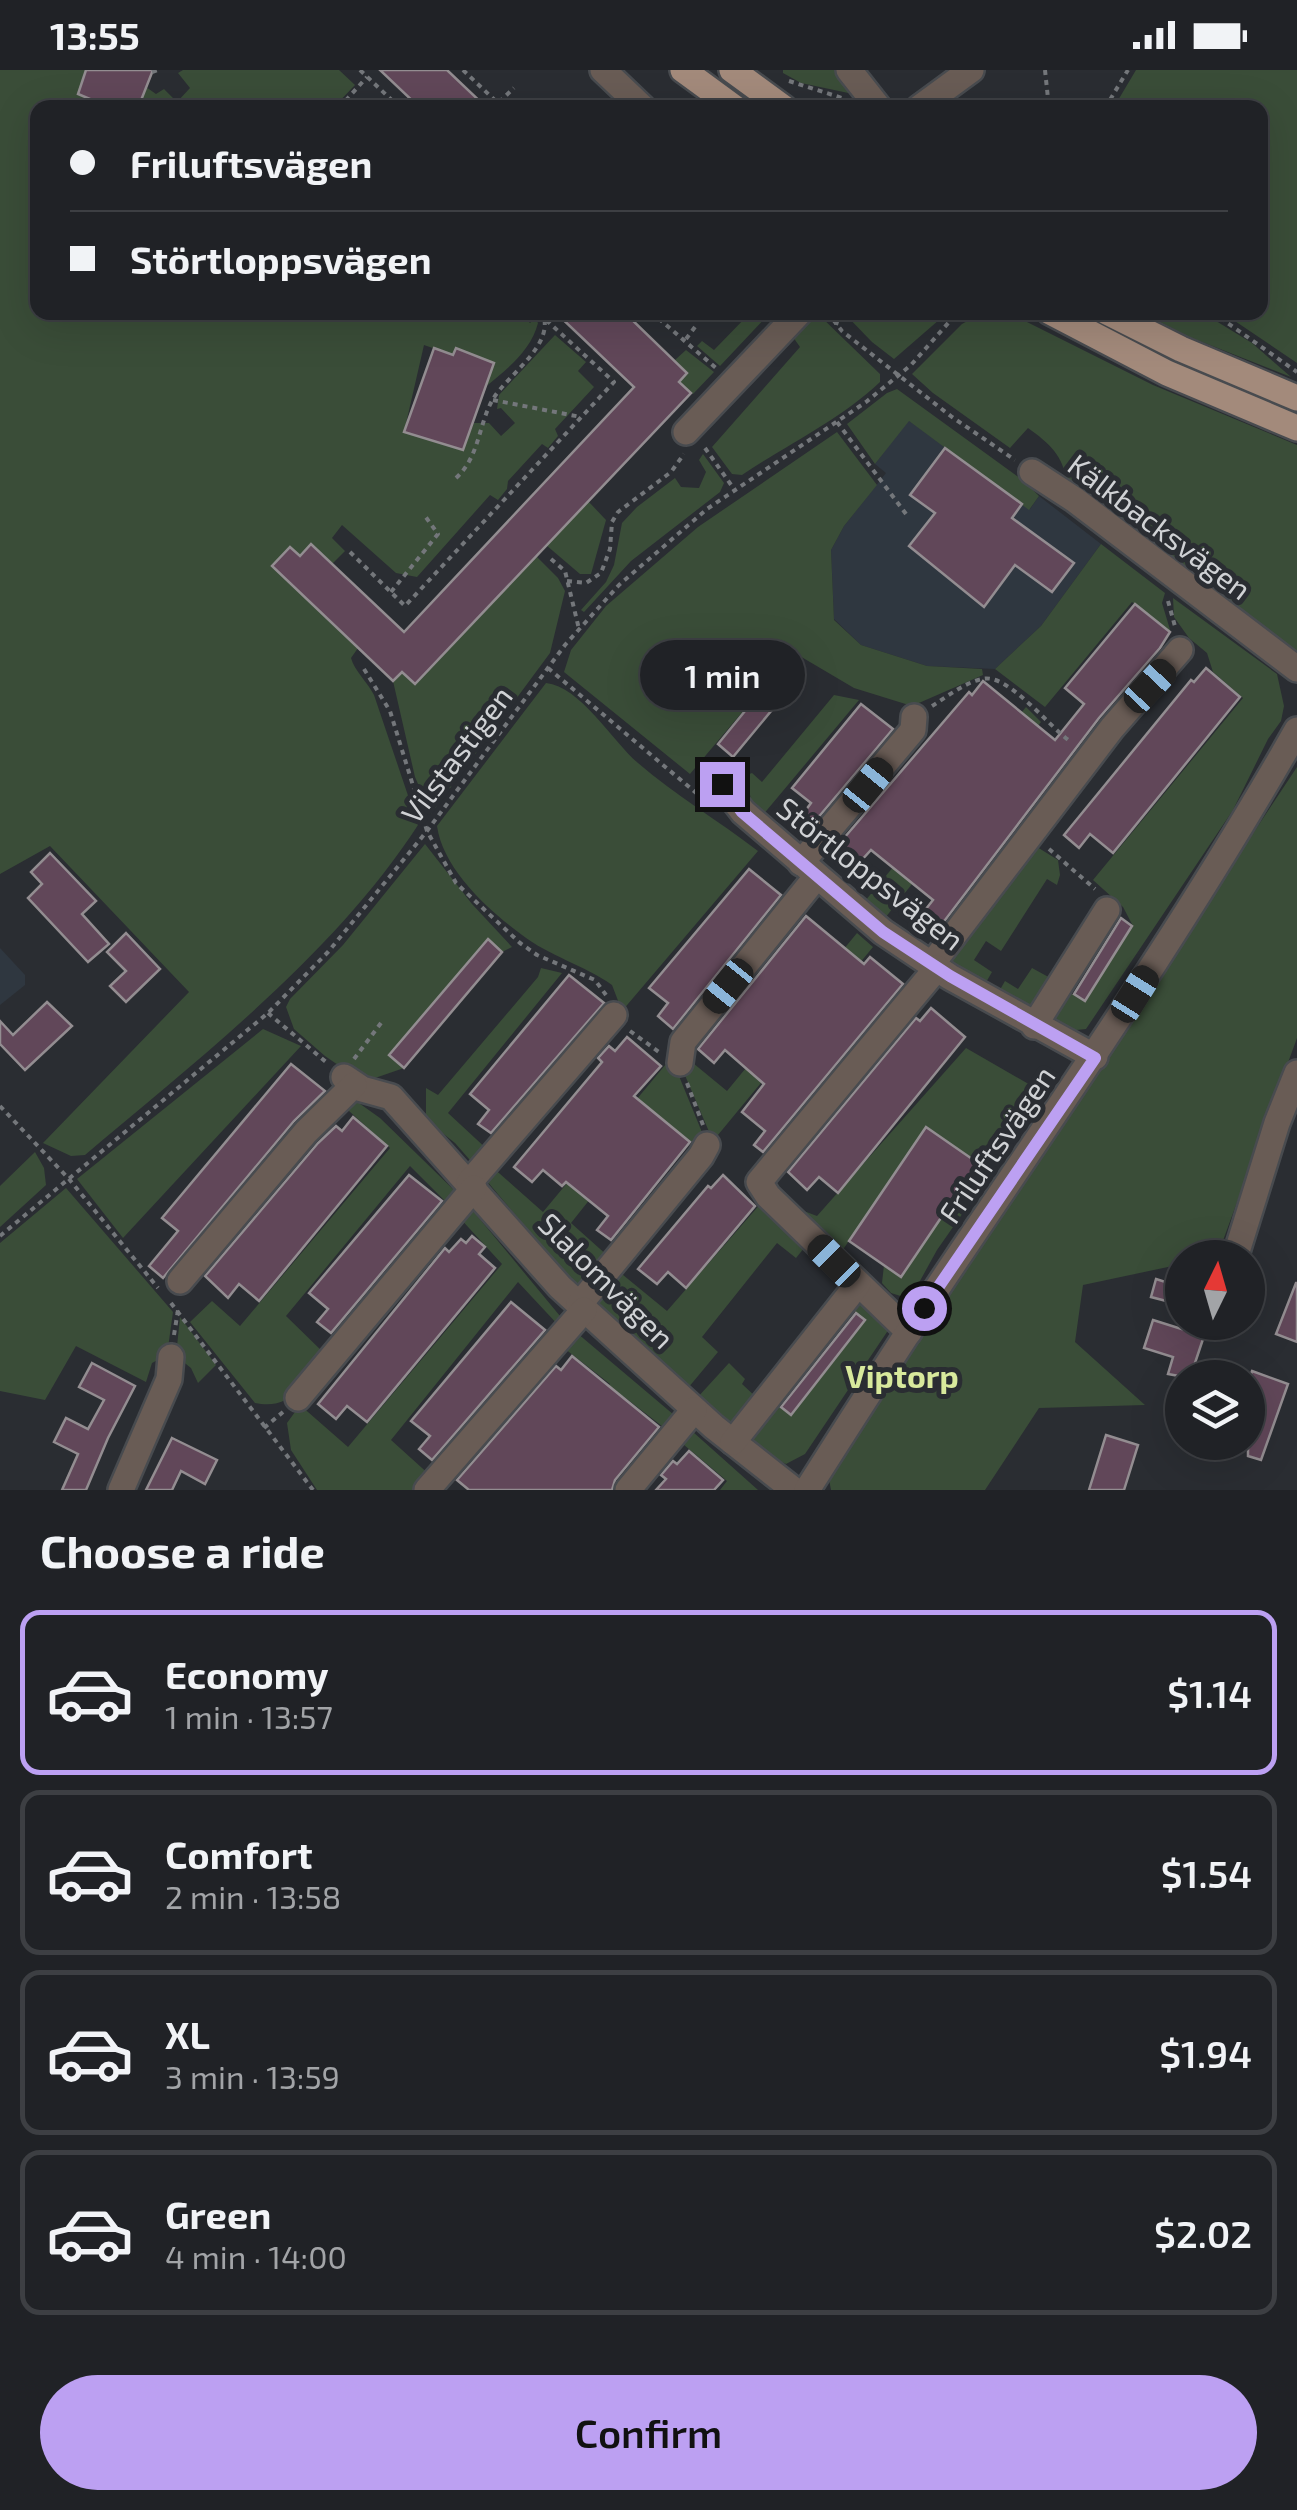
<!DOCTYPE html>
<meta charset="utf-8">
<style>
body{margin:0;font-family:"Exo 2",sans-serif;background:#282a2e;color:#f1f3f6;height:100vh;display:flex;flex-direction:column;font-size:38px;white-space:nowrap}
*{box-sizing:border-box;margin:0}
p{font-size:32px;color:#a2a4a7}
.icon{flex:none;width:55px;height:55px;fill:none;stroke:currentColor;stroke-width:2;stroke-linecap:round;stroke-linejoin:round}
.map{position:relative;height:1420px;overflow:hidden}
.side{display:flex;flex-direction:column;background:#202226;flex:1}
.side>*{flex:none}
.banner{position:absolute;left:30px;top:30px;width:1238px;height:220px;border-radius:20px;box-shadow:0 10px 40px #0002,0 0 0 2px #3d3f43;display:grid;align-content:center;height:220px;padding:0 40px;background:#202226}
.needle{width:65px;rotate:5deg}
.controls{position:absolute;left:1165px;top:1170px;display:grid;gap:20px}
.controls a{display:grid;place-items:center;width:100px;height:100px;border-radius:50%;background:#202226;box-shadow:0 10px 40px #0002,0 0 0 2px #3d3f43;font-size:50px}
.end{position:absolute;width:45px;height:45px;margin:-22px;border:12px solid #bca0f2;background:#111;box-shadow:0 0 0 5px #111}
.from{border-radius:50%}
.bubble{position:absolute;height:70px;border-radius:35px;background:#202226;box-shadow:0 10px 40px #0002,0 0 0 2px #3d3f43;font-size:32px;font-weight:600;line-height:70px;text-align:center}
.car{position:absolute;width:30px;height:60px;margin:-30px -15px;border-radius:12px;box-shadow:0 0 8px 2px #0007;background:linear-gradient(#222 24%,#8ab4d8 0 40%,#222 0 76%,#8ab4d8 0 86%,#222 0)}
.banner b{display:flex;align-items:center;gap:35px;height:95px;font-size:38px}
.banner b+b{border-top:2px solid #3d3f43}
.banner i{width:25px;height:25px;background:#f1f3f6}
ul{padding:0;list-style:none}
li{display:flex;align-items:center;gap:30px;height:165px;margin:0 20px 15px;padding:0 20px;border:5px solid #3d3f43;border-radius:20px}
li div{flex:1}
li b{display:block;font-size:38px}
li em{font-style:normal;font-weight:600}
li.on{border-color:#bca0f2}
li>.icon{width:90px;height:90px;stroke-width:1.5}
h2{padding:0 40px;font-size:45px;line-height:120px}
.cta{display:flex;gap:20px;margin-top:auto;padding:20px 40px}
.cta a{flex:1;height:115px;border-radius:60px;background:#bca0f2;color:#111;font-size:40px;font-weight:600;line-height:115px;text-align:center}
.status{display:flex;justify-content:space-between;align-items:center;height:70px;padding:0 50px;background:#202226;direction:ltr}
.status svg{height:28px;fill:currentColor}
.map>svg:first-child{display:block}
.built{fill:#2f3740}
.green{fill:#3a4d38}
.building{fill:#614759;stroke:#938d91;stroke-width:2.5}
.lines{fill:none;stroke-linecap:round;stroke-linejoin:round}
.minor-casing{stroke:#484b4f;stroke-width:30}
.major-casing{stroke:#484b4f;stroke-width:30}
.path{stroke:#74777b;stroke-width:4;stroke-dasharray:5 5;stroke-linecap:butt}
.minor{stroke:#695c55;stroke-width:25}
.major{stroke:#a38a7b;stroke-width:25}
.route{stroke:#bca0f2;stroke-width:12}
.labels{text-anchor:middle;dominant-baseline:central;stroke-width:10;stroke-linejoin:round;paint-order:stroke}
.street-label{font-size:30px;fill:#d0d2d5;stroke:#2a2d32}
.neighbourhood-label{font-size:32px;font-weight:bold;fill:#d8e99c;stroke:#2a2d32}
</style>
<div class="status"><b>13:55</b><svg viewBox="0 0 49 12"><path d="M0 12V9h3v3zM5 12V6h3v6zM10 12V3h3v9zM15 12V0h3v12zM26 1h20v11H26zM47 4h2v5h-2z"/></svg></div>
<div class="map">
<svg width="1297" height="1420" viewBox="0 0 1297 1420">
<rect width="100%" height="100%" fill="#2a2d32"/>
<g class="built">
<path d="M 908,350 L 1030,439 L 1039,426 L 1101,474 L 1041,556 L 995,599 L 927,596 L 861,575 L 834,549 L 831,480 L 844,456 L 886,403 L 875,394 Z"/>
<path d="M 0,878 L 25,905 L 25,915 L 0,935 Z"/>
</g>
<g class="green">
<path d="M 0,0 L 86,0 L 78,25 L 104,35 L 107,31 L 123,37 L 38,38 L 38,242 L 519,242 L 530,253 L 535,248 L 538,253 C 531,281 506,300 484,318 L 493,293 L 456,279 L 453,285 L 424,275 L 404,362 L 463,380 L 474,353 L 489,353 L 501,366 L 515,353 L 501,338 L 497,339 L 499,325 L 555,265 L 586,292 L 578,301 L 594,317 L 555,359 L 558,366 L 548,378 L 542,374 L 508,411 L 507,419 L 498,430 L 490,425 L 417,507 L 396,503 L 342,455 L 332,468 L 345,481 L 332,494 L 311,475 L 300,486 L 272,496 L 358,578 L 351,588 C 354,600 368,613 374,625 L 418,755 C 336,882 200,988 85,1085 L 71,1086 L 43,1073 L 189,922 L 50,776 L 0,804 Z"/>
<path d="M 183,0 L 339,0 L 355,15 L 334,37 L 138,38 L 146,17 L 156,24 L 164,19 L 177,32 L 190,18 L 178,3 Z"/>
<path d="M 783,0 L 837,0 L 853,24 L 801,13 L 783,3 Z"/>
<path d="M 1136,0 L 1297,0 L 1297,293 L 1223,243 L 1260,242 L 1260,38 L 1114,37 Z"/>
<path d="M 750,243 L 770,243 L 720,296 L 697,276 L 702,271 L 714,280 Z"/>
<path d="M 814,243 L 817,243 L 880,304 L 880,312 C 840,350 788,374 742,405 L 732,404 L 712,377 L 800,277 L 793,267 Z"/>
<path d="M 844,243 L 845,242 L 947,243 L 894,289 L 872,272 Z"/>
<path d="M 982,243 L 1009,243 L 1153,315 L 1297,375 L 1297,582 L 1285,579 L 1146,465 L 1067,413 C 1063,385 1050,374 1028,358 L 1010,378 L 933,323 L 912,304 L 962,254 Z"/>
<path d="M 1143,243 L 1203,243 L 1252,273 L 1291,307 L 1187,266 Z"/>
<path d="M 686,280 L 714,302 L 693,324 L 679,312 L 687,302 L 675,290 Z"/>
<path d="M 897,319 L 1024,411 L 1039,426 L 1029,440 L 909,351 L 875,394 L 847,354 L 887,323 Z"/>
<path d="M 837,362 L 877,415 L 844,456 L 831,480 L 834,550 L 861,575 L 927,596 L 982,599 L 983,605 L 912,636 L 854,618 L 793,582 L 690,704 L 564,602 L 571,580 L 606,536 L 698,457 Z"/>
<path d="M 703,384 L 724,413 L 720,422 L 631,491 L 584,542 L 581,540 L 606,512 L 614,495 L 622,453 L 637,437 L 675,408 L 681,417 L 699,418 L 706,402 L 699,390 Z"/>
<path d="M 588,431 L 606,450 L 591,504 L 580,504 L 546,475 Z"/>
<path d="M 1101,474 L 1165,523 L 1162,533 L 1171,563 L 1132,532 L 1045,637 L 995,599 L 1041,556 Z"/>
<path d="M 536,486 L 558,508 L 565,521 L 550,583 L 431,744 L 415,707 L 393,611 L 402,602 L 415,614 Z"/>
<path d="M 1173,528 L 1277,604 L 1284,636 L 1281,651 L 1268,669 L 1233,740 L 1086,959 L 1067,961 L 1049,948 L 1066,920 L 1085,932 L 1133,856 L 1123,837 L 1093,810 L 1243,628 L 1213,602 L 1207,583 L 1189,568 L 1174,547 Z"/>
<path d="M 546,613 C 580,616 613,672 638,693 C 675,725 719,751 758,781 L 622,941 L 612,915 C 584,895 549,886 522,865 C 488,840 443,799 437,756 Z"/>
<path d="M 834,625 L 859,630 L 762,746 L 752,738 L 747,705 L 752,703 L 762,712 Z"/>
<path d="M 1026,637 L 1041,652 L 885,848 L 865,831 Z"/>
<path d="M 1297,697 L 1297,968 L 1217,1187 L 1182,1188 L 1182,1194 L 1083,1215 L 1075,1272 L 1145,1335 L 1039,1338 L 985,1420 L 831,1420 L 828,1404 Z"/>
<path d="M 425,774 L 472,834 L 512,877 L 502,882 L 488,870 L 404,998 L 375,1008 L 354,1006 L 325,986 L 294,959 L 286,937 L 290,929 L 343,875 Z"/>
<path d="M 1037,777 L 1058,790 L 1060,805 L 1057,815 L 1047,809 L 1001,881 L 986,871 L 974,890 L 992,902 L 985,914 L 945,890 L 1027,781 Z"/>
<path d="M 857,863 L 873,877 L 713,1071 L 681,996 L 682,984 L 727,1021 Z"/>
<path d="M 541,898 L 562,903 L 448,1043 L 489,1081 L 476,1097 L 455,1073 L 426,1050 L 426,1018 L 438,1025 L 538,907 Z"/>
<path d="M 1032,898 L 1054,910 L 1035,940 L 1002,922 L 1001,918 L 1005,911 L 1018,919 Z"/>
<path d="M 263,959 L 301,976 L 123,1168 L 77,1109 Z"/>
<path d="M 966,978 L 1046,1024 L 937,1180 L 910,1229 L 891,1223 L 882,1213 L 884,1195 L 902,1207 L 978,1092 L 926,1057 L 840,1184 L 780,1132 L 817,1146 Z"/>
<path d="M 666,994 L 679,1006 L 706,1072 L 700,1078 L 657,1045 L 571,1153 L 609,1187 L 580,1222 L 481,1104 L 491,1096 L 543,1142 Z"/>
<path d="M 356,1031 L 380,1048 L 456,1122 L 449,1135 L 410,1096 L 286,1246 L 326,1285 C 305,1311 293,1341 255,1333 L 190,1252 L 212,1231 L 240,1256 L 390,1078 L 339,1032 Z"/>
<path d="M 35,1082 L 44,1098 L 46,1115 L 0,1157 L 0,1116 Z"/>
<path d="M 66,1118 L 173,1242 L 167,1285 L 152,1293 L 146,1312 L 76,1276 L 45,1330 L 0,1321 L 0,1173 Z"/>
<path d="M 762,1132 L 809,1172 L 796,1188 L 777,1173 L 702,1267 L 718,1282 L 688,1318 L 596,1239 L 595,1227 L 617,1200 L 667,1241 Z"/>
<path d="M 467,1142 L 474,1142 L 560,1246 L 560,1257 L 518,1212 L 391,1370 L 432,1407 L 421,1420 L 317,1420 L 291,1380 L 287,1353 L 300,1335 L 348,1377 L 502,1194 L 458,1146 Z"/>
<path d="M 864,1233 L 891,1256 L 805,1384 L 786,1394 L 773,1388 L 748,1365 L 774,1333 L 792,1345 L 865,1251 L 850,1238 Z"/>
<path d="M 180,1247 L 216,1295 L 198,1313 L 191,1298 L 176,1286 Z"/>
<path d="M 577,1263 L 674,1345 L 667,1360 L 623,1326 L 546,1420 L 521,1420 L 610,1314 L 560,1275 Z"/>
<path d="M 729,1293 L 745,1309 L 742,1314 L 757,1328 L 731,1358 L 697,1328 Z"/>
<path d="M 686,1361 L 693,1362 L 758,1420 L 720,1420 L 727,1411 L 677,1369 Z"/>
</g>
<g class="building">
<path d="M 86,0 L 153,0 L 138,38 L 123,38 L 107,31 L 104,35 L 78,24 Z"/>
<path d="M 380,0 L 447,0 L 487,38 L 420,38 Z"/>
<path d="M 555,242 L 624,242 L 687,303 L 679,312 L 691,323 L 415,614 L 402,602 L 393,611 L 272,496 L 290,477 L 300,486 L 311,474 L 404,562 L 634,317 Z"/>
<path d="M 434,278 L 453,285 L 456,278 L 494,293 L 463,380 L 404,362 Z"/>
<path d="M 945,378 L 1022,434 L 1012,448 L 1074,493 L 1052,522 L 1015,495 L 984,537 L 909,476 L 935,443 L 910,425 Z"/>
<path d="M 1135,534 L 1170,562 L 1160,578 L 1099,648 L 939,858 L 922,844 L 933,830 L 871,780 L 859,793 L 838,775 L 969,622 L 972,625 L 983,611 L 1055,670 L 1084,634 L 1065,618 Z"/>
<path d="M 785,592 L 801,605 L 733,687 L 718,674 Z"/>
<path d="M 1206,598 L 1240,627 L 1113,783 L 1090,764 L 1079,778 L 1064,765 L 1191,610 L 1194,612 Z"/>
<path d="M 861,634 L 893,659 L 811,756 L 800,748 L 811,733 L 792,718 Z"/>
<path d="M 50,783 L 96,831 L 82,844 L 109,874 L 88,892 L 28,828 L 42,814 L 31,802 Z"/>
<path d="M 749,799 L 781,825 L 673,959 L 658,946 L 668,933 L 649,918 Z"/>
<path d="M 806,846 L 864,894 L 870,887 L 903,914 L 763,1082 L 754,1075 L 765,1061 L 742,1042 L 764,1014 L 725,980 L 714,993 L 698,979 Z"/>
<path d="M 1121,848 L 1132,856 L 1085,931 L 1074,924 Z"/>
<path d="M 126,863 L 160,899 L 126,932 L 110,916 L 126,901 L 107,882 Z"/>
<path d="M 488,869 L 502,882 L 404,998 L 389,985 Z"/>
<path d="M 569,905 L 604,933 L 491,1063 L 478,1054 L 489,1040 L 470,1024 Z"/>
<path d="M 47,932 L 72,956 L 25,1000 L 0,974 L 0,951 L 13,965 Z"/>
<path d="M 931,938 L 965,967 L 838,1123 L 819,1107 L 807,1120 L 788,1102 L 916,948 L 920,951 Z"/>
<path d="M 627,967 L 661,996 L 634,1026 L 690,1072 L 611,1170 L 597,1160 L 608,1146 L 566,1112 L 562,1116 L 543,1100 L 532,1112 L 514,1097 L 602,992 L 598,988 L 609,976 L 615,981 Z"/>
<path d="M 291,994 L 325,1021 L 294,1051 L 163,1208 L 149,1196 L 178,1161 L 162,1148 Z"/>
<path d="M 353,1047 L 387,1076 L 259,1231 L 239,1214 L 228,1228 L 205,1206 L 318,1073 L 336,1056 L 342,1061 Z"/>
<path d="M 926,1057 L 978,1093 L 901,1207 L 849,1171 Z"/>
<path d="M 409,1105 L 442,1131 L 331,1263 L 317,1252 L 328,1239 L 309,1223 Z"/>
<path d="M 723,1105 L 755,1136 L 686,1218 L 668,1202 L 657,1214 L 638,1199 L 708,1116 L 711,1118 Z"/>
<path d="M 472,1166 L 485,1177 L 479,1184 L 495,1198 L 367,1352 L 347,1336 L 336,1349 L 318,1334 L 445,1178 L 449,1182 L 461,1169 L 466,1173 Z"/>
<path d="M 1156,1209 L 1175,1215 L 1170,1232 L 1151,1227 Z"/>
<path d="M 1296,1213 L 1297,1213 L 1297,1272 L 1276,1264 Z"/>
<path d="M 511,1232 L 545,1260 L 432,1390 L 419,1379 L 430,1366 L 411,1351 Z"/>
<path d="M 856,1243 L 865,1250 L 791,1345 L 781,1337 Z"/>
<path d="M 1153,1250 L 1204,1266 L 1190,1308 L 1168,1304 L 1173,1287 L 1144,1278 Z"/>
<path d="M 572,1286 L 659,1357 L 615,1410 L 612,1420 L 469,1420 L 457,1410 L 556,1296 L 561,1300 Z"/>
<path d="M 92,1293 L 135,1316 L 108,1368 L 86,1420 L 62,1420 L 78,1384 L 54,1372 L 66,1348 L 88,1359 L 104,1330 L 79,1317 Z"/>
<path d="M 1252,1301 L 1288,1314 L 1261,1390 L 1248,1386 L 1248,1313 Z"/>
<path d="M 1106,1365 L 1138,1375 L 1124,1420 L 1089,1420 Z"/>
<path d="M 172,1368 L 217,1390 L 205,1414 L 181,1401 L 172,1420 L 146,1420 Z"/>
<path d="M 689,1381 L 723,1410 L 714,1420 L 656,1420 L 666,1409 L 661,1405 L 673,1391 L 677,1394 Z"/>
</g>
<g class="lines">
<defs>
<g id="minor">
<path d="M 603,0 L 643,38"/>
<path d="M 849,0 L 879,38"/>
<path d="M 919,38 L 971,0"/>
<path d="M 686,362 L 800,242"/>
<path d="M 1032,402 L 1075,430 L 1297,599"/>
<path d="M 722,715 L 743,742 L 883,862 L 950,907 L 1095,987"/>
<path d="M 801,793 L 913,660 L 914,647"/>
<path d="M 932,894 L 1112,658 L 1180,580"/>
<path d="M 1034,956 L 1107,840"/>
<path d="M 680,993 L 683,972 L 817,806"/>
<path d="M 344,1007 L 362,1019 L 391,1027 L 560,1217 L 714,1357 L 794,1420"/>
<path d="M 469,1113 L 614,945"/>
<path d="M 1235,1188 L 1277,1053 L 1297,1003"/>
<path d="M 180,1211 L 306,1062 L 354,1015"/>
<path d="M 579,1235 L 701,1086 L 707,1075"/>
<path d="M 909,1262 L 768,1126 L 759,1112 L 937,898"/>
<path d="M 298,1328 L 474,1118"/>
<path d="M 733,1372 L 858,1214"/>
<path d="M 121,1420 L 169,1309 L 171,1287"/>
<path d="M 427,1420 L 584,1240"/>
<path d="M 628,1420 L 694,1340"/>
<path d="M 807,1420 C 856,1343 905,1266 956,1190 C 1073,1016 1193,843 1297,660"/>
</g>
<g id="major">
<path d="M 683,0 L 735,38"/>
<path d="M 732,0 L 784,38"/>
<path d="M 1050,242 L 1167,303 L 1297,358"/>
<path d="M 1107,242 L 1181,279 L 1297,328"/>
</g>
</defs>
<use href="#minor" class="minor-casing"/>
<use href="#major" class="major-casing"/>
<g class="path">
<path d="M 360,0 L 400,38"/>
<path d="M 463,0 L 503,38"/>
<path d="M 1045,0 L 1049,38"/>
<path d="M 152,2 L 158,0"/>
<path d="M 789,11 L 842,28"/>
<path d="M 499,32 L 514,18"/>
<path d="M 339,38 L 367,7"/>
<path d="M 1105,38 L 1128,0"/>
<path d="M 651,242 L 716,298"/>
<path d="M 827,242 L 842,261 L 952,347 L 1015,390"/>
<path d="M 1212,242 L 1297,302"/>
<path d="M 836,255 L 840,242"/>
<path d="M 686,269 L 695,257"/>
<path d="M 493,330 L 581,347"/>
<path d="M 837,352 L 909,448"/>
<path d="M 705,378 L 734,419"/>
<path d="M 456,408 C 480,386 478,355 493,329 C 508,304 557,274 542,242"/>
<path d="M 350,482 L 405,536 L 614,312 L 545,249"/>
<path d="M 551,489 L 565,501 L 579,559"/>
<path d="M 567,511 L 586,513 L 601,503 L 610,479 L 612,452 L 618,442 L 671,402 L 684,384"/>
<path d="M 391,522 L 438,464 L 425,446"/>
<path d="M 1168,531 L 1176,560"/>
<path d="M 548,598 L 701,727"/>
<path d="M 364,599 L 390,641 L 427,761 L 456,813 L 520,873 L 537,885 L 595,910 L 606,925"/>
<path d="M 932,636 C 948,626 964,613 982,609 C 1007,602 1048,656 1071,672"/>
<path d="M 1049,779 L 1095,819"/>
<path d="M 268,943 L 326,992"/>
<path d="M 630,961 L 659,982"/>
<path d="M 354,989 L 384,949"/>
<path d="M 687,1013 L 703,1055"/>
<path d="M 0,1036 L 69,1109 L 158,1218"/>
<path d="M 0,1166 L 268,943 L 328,882 L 427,761 L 565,575 L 619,515 L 707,439 L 866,332 L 911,295 L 958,242"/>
<path d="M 171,1233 L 313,1420"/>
<path d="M 174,1265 L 178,1240"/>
<path d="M 264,1358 L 283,1342"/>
</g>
<use href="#minor" class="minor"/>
<use href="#major" class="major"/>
</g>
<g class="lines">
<path class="route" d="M 722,714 L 742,742 L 883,862 L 950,906 L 1095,988 L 924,1238"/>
</g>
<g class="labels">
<g class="street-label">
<text transform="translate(1160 456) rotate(37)">Kälkbacksvägen</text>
<text transform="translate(456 684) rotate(-53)">Vilstastigen</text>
<text transform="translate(871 803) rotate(38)">Störtloppsvägen</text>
<text transform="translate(996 1074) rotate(-56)">Friluftsvägen</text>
<text transform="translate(607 1210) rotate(45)">Slalomvägen</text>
</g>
<g class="neighbourhood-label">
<text x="902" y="1305">Viptorp</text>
</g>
</g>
</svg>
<div class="controls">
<a><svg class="needle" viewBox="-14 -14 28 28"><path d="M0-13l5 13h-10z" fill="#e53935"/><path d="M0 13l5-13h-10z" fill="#a2a4a7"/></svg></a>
<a><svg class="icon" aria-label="layers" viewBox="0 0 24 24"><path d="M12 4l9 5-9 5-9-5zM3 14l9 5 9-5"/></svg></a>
</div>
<i class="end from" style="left:924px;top:1238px"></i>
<i class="end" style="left:722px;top:714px"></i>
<div class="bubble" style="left:640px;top:570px;width:165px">1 min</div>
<i class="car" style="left:1150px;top:616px;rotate:43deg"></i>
<i class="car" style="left:868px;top:715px;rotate:39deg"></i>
<i class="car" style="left:728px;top:916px;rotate:219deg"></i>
<i class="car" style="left:1135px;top:924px;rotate:32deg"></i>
<i class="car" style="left:834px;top:1191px;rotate:315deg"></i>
<div class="banner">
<b><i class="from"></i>Friluftsvägen</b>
<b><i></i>Störtloppsvägen</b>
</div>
</div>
<section class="side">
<h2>Choose a ride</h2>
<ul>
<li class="on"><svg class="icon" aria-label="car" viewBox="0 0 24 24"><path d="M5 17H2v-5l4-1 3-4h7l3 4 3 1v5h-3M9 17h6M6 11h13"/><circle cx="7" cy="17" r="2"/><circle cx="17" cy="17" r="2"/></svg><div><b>Economy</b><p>1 min · 13:57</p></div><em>$1.14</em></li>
<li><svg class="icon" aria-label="car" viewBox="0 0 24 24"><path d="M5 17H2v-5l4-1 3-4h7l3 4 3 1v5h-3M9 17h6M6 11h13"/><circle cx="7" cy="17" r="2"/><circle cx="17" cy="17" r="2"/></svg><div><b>Comfort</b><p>2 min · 13:58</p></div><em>$1.54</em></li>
<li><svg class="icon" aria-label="car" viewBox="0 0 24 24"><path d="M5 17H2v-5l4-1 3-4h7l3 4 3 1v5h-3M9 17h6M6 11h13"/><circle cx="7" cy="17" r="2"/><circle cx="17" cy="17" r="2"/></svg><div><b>XL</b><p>3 min · 13:59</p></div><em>$1.94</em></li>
<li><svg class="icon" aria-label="car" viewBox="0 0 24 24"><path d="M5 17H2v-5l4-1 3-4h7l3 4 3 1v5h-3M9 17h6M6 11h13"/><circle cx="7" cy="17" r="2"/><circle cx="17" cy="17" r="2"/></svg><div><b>Green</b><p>4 min · 14:00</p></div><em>$2.02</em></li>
</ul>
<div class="cta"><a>Confirm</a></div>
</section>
